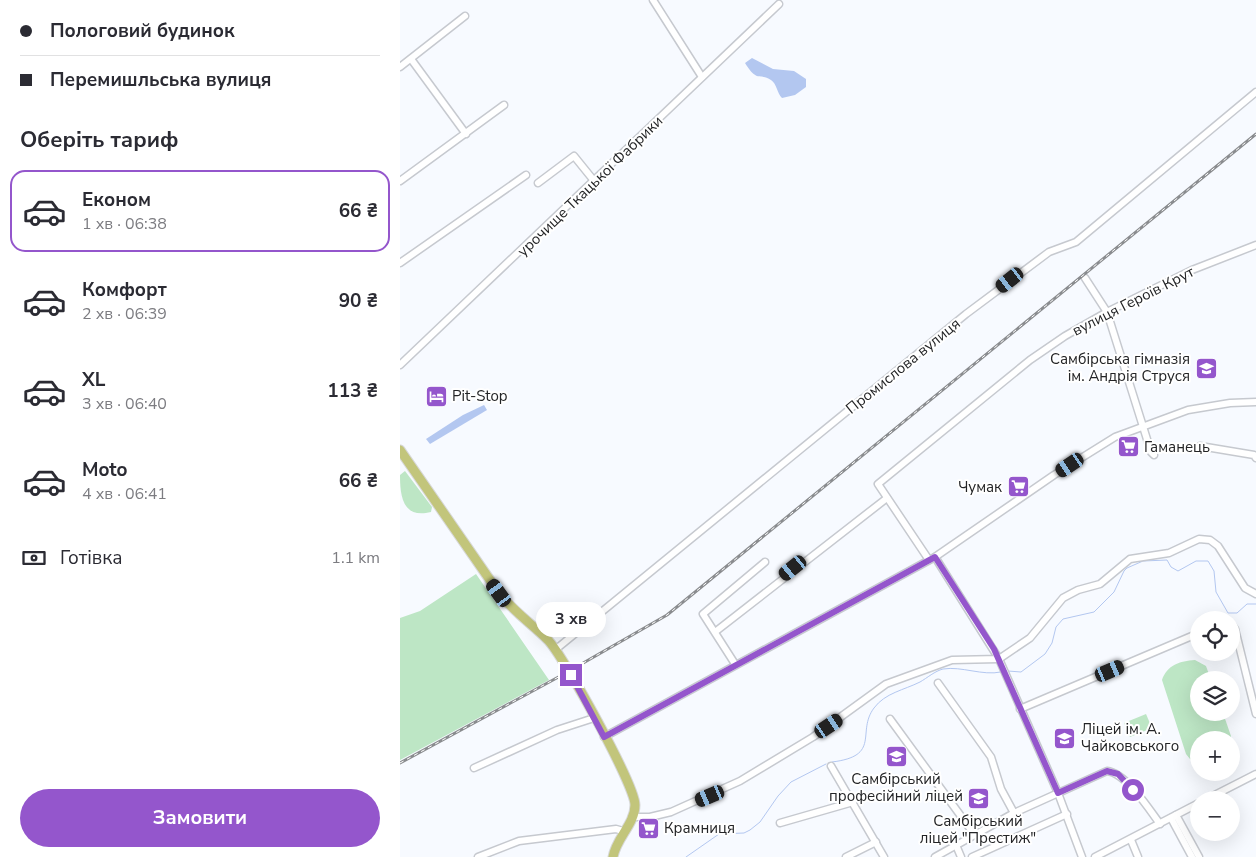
<!DOCTYPE html>
<html lang="uk">
<meta charset="utf-8">
<style>
body{margin:0;font-family:"Nunito Sans",sans-serif;background:#f7f7f7;color:#2b2b33;height:100vh;display:flex;flex-direction:column;font-size:19px;white-space:nowrap}
*{box-sizing:border-box;margin:0}
p{font-size:16px;color:#7c7c81}
.icon{flex:none;width:28px;height:28px;fill:none;stroke:currentColor;stroke-width:2;stroke-linecap:round;stroke-linejoin:round}
.map{position:relative;flex:1;overflow:hidden}
.drawer{display:flex;flex-direction:column;background:#fff;width:400px}
.drawer>*{flex:none}
.banner{display:grid;align-content:center;height:110px;padding:0 20px;background:#fff}
.tools{position:absolute;left:790px;top:611px;display:grid;gap:10px}
.tools a{display:grid;place-items:center;width:50px;height:50px;border-radius:50%;background:#fff;box-shadow:0 5px 20px #0002;font-size:25px}
.end{position:absolute;width:22px;height:22px;margin:-11px;border:6px solid #9456cc;background:#fff;box-shadow:0 0 0 2px #fff}
.from{border-radius:50%}
.bubble{position:absolute;height:35px;border-radius:18px;background:#fff;box-shadow:0 5px 20px #0002;font-size:16px;font-weight:700;line-height:35px;text-align:center}
.car{position:absolute;width:15px;height:30px;margin:-15px -8px;border-radius:6px;box-shadow:0 0 4px 1px #0007;background:linear-gradient(#222 24%,#8ab4d8 0 40%,#222 0 76%,#8ab4d8 0 86%,#222 0)}
.banner b{display:flex;align-items:center;gap:18px;height:48px;font-size:19px}
.banner b+b{border-top:1px solid #e1e1e2}
.banner i{width:12px;height:12px;background:#2b2b33}
ul{padding:0;list-style:none}
li{display:flex;align-items:center;gap:15px;height:82px;margin:0 10px 8px;padding:0 10px;border:2px solid transparent;border-radius:15px}
li div{flex:1}
li b{display:block;font-size:19px}
li em{font-style:normal;font-weight:700}
li.active{border-color:#9456cc}
li>.icon{width:45px;height:45px;stroke-width:1.5}
h2{padding:0 20px;font-size:22px;line-height:60px}
.pay{display:flex;align-items:center;gap:12px;height:55px;padding:0 20px;font-size:19px}
.pay p{margin-inline-start:auto}
.primary-button{display:flex;gap:10px;margin-top:auto;padding:10px 20px}
.primary-button a{flex:1;height:58px;border-radius:30px;background:#9456cc;color:#fff;font-size:20px;font-weight:700;line-height:58px;text-align:center}
main{display:flex;flex:1;min-height:0}
.map>svg:first-child{display:block}
.green{fill:#bde6c5}
.water{fill:#b3c7f0}
.lines{fill:none;stroke-linecap:round;stroke-linejoin:round}
.stream{stroke:#b3c7f0;stroke-width:1}
.minor-casing{stroke:#c6c9cf;stroke-width:9}
.major-casing{stroke:#d7d8d8;stroke-width:11}
.minor{stroke:#fff;stroke-width:6}
.major{stroke:#c2c57b;stroke-width:9}
.rail-casing{stroke:#8a8c8f;stroke-width:3}
.rail{stroke:#fff;stroke-width:1;stroke-dasharray:4;stroke-linecap:butt}
.route{stroke:#9456cc;stroke-width:6}
.labels{text-anchor:middle;dominant-baseline:central;stroke-width:4;stroke-linejoin:round;paint-order:stroke}
.street-label{font-size:15px;fill:#232426;stroke:#fff}
.poi-label{font-size:15px;fill:#232426;stroke:#fff;text-anchor:start}
</style>
<main>
<section class="drawer">
<div class="banner">
<b><i class="from"></i>Пологовий будинок</b>
<b><i></i>Перемишльська вулиця</b>
</div>
<h2>Оберіть тариф</h2>
<ul>
<li class="active"><svg class="icon" aria-label="car" viewBox="0 0 24 24"><path d="M5 17H2v-5l4-1 3-4h7l3 4 3 1v5h-3M9 17h6M6 11h13"/><circle cx="7" cy="17" r="2"/><circle cx="17" cy="17" r="2"/></svg><div><b>Економ</b><p>1 хв · 06:38</p></div><em>66 ₴</em></li>
<li><svg class="icon" aria-label="car" viewBox="0 0 24 24"><path d="M5 17H2v-5l4-1 3-4h7l3 4 3 1v5h-3M9 17h6M6 11h13"/><circle cx="7" cy="17" r="2"/><circle cx="17" cy="17" r="2"/></svg><div><b>Комфорт</b><p>2 хв · 06:39</p></div><em>90 ₴</em></li>
<li><svg class="icon" aria-label="car" viewBox="0 0 24 24"><path d="M5 17H2v-5l4-1 3-4h7l3 4 3 1v5h-3M9 17h6M6 11h13"/><circle cx="7" cy="17" r="2"/><circle cx="17" cy="17" r="2"/></svg><div><b>XL</b><p>3 хв · 06:40</p></div><em>113 ₴</em></li>
<li><svg class="icon" aria-label="car" viewBox="0 0 24 24"><path d="M5 17H2v-5l4-1 3-4h7l3 4 3 1v5h-3M9 17h6M6 11h13"/><circle cx="7" cy="17" r="2"/><circle cx="17" cy="17" r="2"/></svg><div><b>Moto</b><p>4 хв · 06:41</p></div><em>66 ₴</em></li>
</ul>
<div class="pay"><svg class="icon" aria-label="cash" viewBox="0 0 24 24"><path d="M3 7h18v10H3z"/><circle cx="12" cy="12" r="2"/></svg>Готівка<p>1.1 km</p></div>
<div class="primary-button"><a>Замовити</a></div>
</section>
<div class="map">
<svg width="856" height="857" viewBox="0 0 856 857">
<rect width="100%" height="100%" fill="#f7faff"/>
<g class="green">
<path d="M 5,471 L 32,507 L 31,512 C 3,519 0,497 0,475 Z"/>
<path d="M 76,574 L 149,680 L 0,760 L 0,618 L 20,611 Z"/>
<path d="M 795,660 L 806,666 L 811,680 L 799,680 L 799,712 L 823,713 L 831,736 L 831,740 L 799,740 L 799,763 L 790,759 L 786,754 L 762,680 C 767,665 780,661 795,660 Z"/>
<path d="M 746,714 L 752,728 L 730,737 L 724,723 Z"/>
</g>
<g class="water">
<path d="M 352,58 L 373,69 L 394,71 L 406,79 L 406,87 L 395,95 L 382,98 C 377,93 377,84 371,80 C 360,72 358,84 345,63 Z"/>
<path d="M 84,405 L 87,410 L 30,444 L 26,439 L 63,415 Z"/>
</g>
<g class="lines">
<g class="stream">
<path d="M 608,671 L 621,672 L 645,654 L 652,643 L 656,627 L 663,619 L 694,612 L 714,592 L 724,571 L 727,568 L 743,561 L 767,560 L 771,567 L 778,571 L 796,561 L 808,561 L 814,571 L 816,592 L 828,613 L 837,613 L 847,604 L 856,604"/>
<path d="M 432,762 C 482,756 456,732 474,708 C 485,693 504,690 520,682 C 527,678 535,671 543,669 C 562,666 582,676 601,672"/>
<path d="M 286,857 L 319,834 L 344,833 L 350,830 L 360,822 L 378,796 L 391,782 L 426,764"/>
</g>
<defs>
<g id="minor">
<path d="M 253,0 L 302,77"/>
<path d="M 11,59 L 66,134"/>
<path d="M 0,67 L 65,16"/>
<path d="M 0,181 L 104,105"/>
<path d="M 138,183 L 174,156 L 195,182"/>
<path d="M 0,263 L 126,175"/>
<path d="M 685,278 L 707,312 L 751,452 L 754,455"/>
<path d="M 0,365 L 379,4"/>
<path d="M 800,446 L 854,455 L 856,458"/>
<path d="M 535,557 L 599,659 L 658,793 L 682,857"/>
<path d="M 529,560 L 478,484 L 630,360 L 665,336 L 707,312 L 792,270 L 856,245"/>
<path d="M 831,624 L 835,629 L 856,714"/>
<path d="M 315,632 L 487,498"/>
<path d="M 155,650 L 566,314 L 649,252 L 676,242 L 856,92"/>
<path d="M 335,664 L 303,614 L 365,562"/>
<path d="M 538,683 L 591,757 L 601,789 L 614,813"/>
<path d="M 620,709 L 799,633"/>
<path d="M 490,719 L 574,834"/>
<path d="M 204,737 L 535,557 L 654,475 L 715,437 L 788,410 L 830,403 L 856,402"/>
<path d="M 431,766 L 484,857"/>
<path d="M 74,768 L 157,730 L 194,718"/>
<path d="M 805,800 L 856,774"/>
<path d="M 776,815 L 799,857"/>
<path d="M 232,817 L 250,817 L 271,812 L 340,781 L 413,737 L 486,684 L 552,660 L 599,659 L 630,638 L 663,598 L 678,590 L 700,584 L 730,559 L 769,553 L 799,539 L 810,540 L 818,546 L 845,588 L 856,594"/>
<path d="M 771,818 L 792,857"/>
<path d="M 380,823 L 453,802"/>
<path d="M 731,840 L 738,857"/>
<path d="M 556,845 L 561,857"/>
<path d="M 78,857 L 119,841 L 216,829 L 223,831"/>
<path d="M 446,857 L 476,842"/>
<path d="M 535,857 L 614,813 L 707,771 C 726,773 749,809 760,824"/>
<path d="M 572,857 L 667,814"/>
<path d="M 695,857 L 799,803"/>
</g>
<path id="major" d="M 0,450 L 99,593 C 113,611 132,624 148,640 C 164,657 235,785 235,805 C 235,824 216,838 213,857"/>
</defs>
<use href="#minor" class="minor-casing"/>
<use href="#major" class="major-casing"/>
<use href="#minor" class="minor"/>
<use href="#major" class="major"/>
<defs>
<path id="rail" d="M 0,763 L 164,674 L 267,615 L 856,134"/>
</defs>
<use href="#rail" class="rail-casing"/>
<use href="#rail" class="rail"/>
</g>
<g class="lines">
<path class="route" d="M 171,675 L 204,737 L 535,557 L 594,649 L 658,793 L 707,771 L 718,774 L 733,790"/>
</g>
<defs>
<symbol id="school-square" viewBox="-11 -11 22 22"><rect x="-9" y="-9" width="18" height="18" rx="4" fill="#9456cc" stroke="#fff"/><path d="M0-5L7-2L0 1L-7-2ZM-4 1L0 2.5L4 1V4Q0 6-4 4Z" fill="#fff"/></symbol>
<symbol id="hotel-square" viewBox="-11 -11 22 22"><rect x="-9" y="-9" width="18" height="18" rx="4" fill="#9456cc" stroke="#fff"/><path d="M-6-4.5h1.5V1H6V5H4.5V3h-9V5H-6ZM-4 0a1.8 1.8 0 1 1 3.6 0ZM.5 0V-2.5h3Q6-2.5 6 0Z" fill="#fff"/></symbol>
<symbol id="supermarket-square" viewBox="-11 -11 22 22"><rect x="-9" y="-9" width="18" height="18" rx="4" fill="#9456cc" stroke="#fff"/><path d="M-6-5.5h2.5l.6 2H6L4.5 2H-2.5L-4.4-4H-6ZM-1.5 3.2a1.3 1.3 0 1 0 .1 0ZM3 3.2a1.3 1.3 0 1 0 .1 0Z" fill="#fff"/></symbol>
<symbol id="university-square" viewBox="-11 -11 22 22"><rect x="-9" y="-9" width="18" height="18" rx="4" fill="#9456cc" stroke="#fff"/><path d="M0-5L7-2L0 1L-7-2ZM-4 1L0 2.5L4 1V4Q0 6-4 4Z" fill="#fff"/></symbol>
</defs>
<g fill-rule="evenodd">
<use href="#school-square" x="794" y="356" width="25" height="25"/>
<use href="#hotel-square" x="24" y="384" width="25" height="25"/>
<use href="#supermarket-square" x="716" y="434" width="25" height="25"/>
<use href="#supermarket-square" x="606" y="474" width="25" height="25"/>
<use href="#school-square" x="652" y="726" width="25" height="25"/>
<use href="#university-square" x="484" y="744" width="25" height="25"/>
<use href="#school-square" x="566" y="786" width="25" height="25"/>
<use href="#supermarket-square" x="236" y="816" width="25" height="25"/>
</g>
<g class="labels">
<g class="street-label">
<text transform="translate(190 186) rotate(-44)">урочище Ткацької Фабрики</text>
<text transform="translate(733 301) rotate(-27)">вулиця Героїв Крут</text>
<text transform="translate(503 366) rotate(-39)">Промислова вулиця</text>
</g>
<g class="poi-label">
<text x="790" y="359" text-anchor="end">Самбірська гімназія<tspan x="790" dy="17">ім. Андрія Струся</tspan></text>
<text x="52" y="396">Pit-Stop</text>
<text x="744" y="447">Гаманець</text>
<text x="602" y="487" text-anchor="end">Чумак</text>
<text x="681" y="729">Ліцей ім. А.<tspan x="681" dy="17">Чайковського</tspan></text>
<text x="496" y="779" text-anchor="middle">Самбірський<tspan x="496" dy="17">професійний ліцей</tspan></text>
<text x="578" y="821" text-anchor="middle">Самбірський<tspan x="578" dy="17">ліцей "Престиж"</tspan></text>
<text x="264" y="828">Крамниця</text>
</g>
</g>
</svg>
<div class="tools">
<a><svg class="icon" aria-label="locate" viewBox="0 0 24 24"><circle cx="12" cy="12" r="6"/><path d="M12 2v4M12 18v4M2 12h4M18 12h4"/></svg></a>
<a><svg class="icon" aria-label="layers" viewBox="0 0 24 24"><path d="M12 4l9 5-9 5-9-5zM3 14l9 5 9-5"/></svg></a>
<a>+</a>
<a>−</a>
</div>
<i class="end from" style="left:733px;top:790px"></i>
<i class="end" style="left:171px;top:675px"></i>
<div class="bubble" style="left:136px;top:602px;width:70px">3 хв</div>
<i class="car" style="left:610px;top:280px;rotate:232deg"></i>
<i class="car" style="left:670px;top:465px;rotate:236deg"></i>
<i class="car" style="left:393px;top:568px;rotate:231deg"></i>
<i class="car" style="left:99px;top:593px;rotate:324deg"></i>
<i class="car" style="left:710px;top:671px;rotate:67deg"></i>
<i class="car" style="left:429px;top:726px;rotate:56deg"></i>
<i class="car" style="left:310px;top:796px;rotate:247deg"></i>
</div>
</main>
